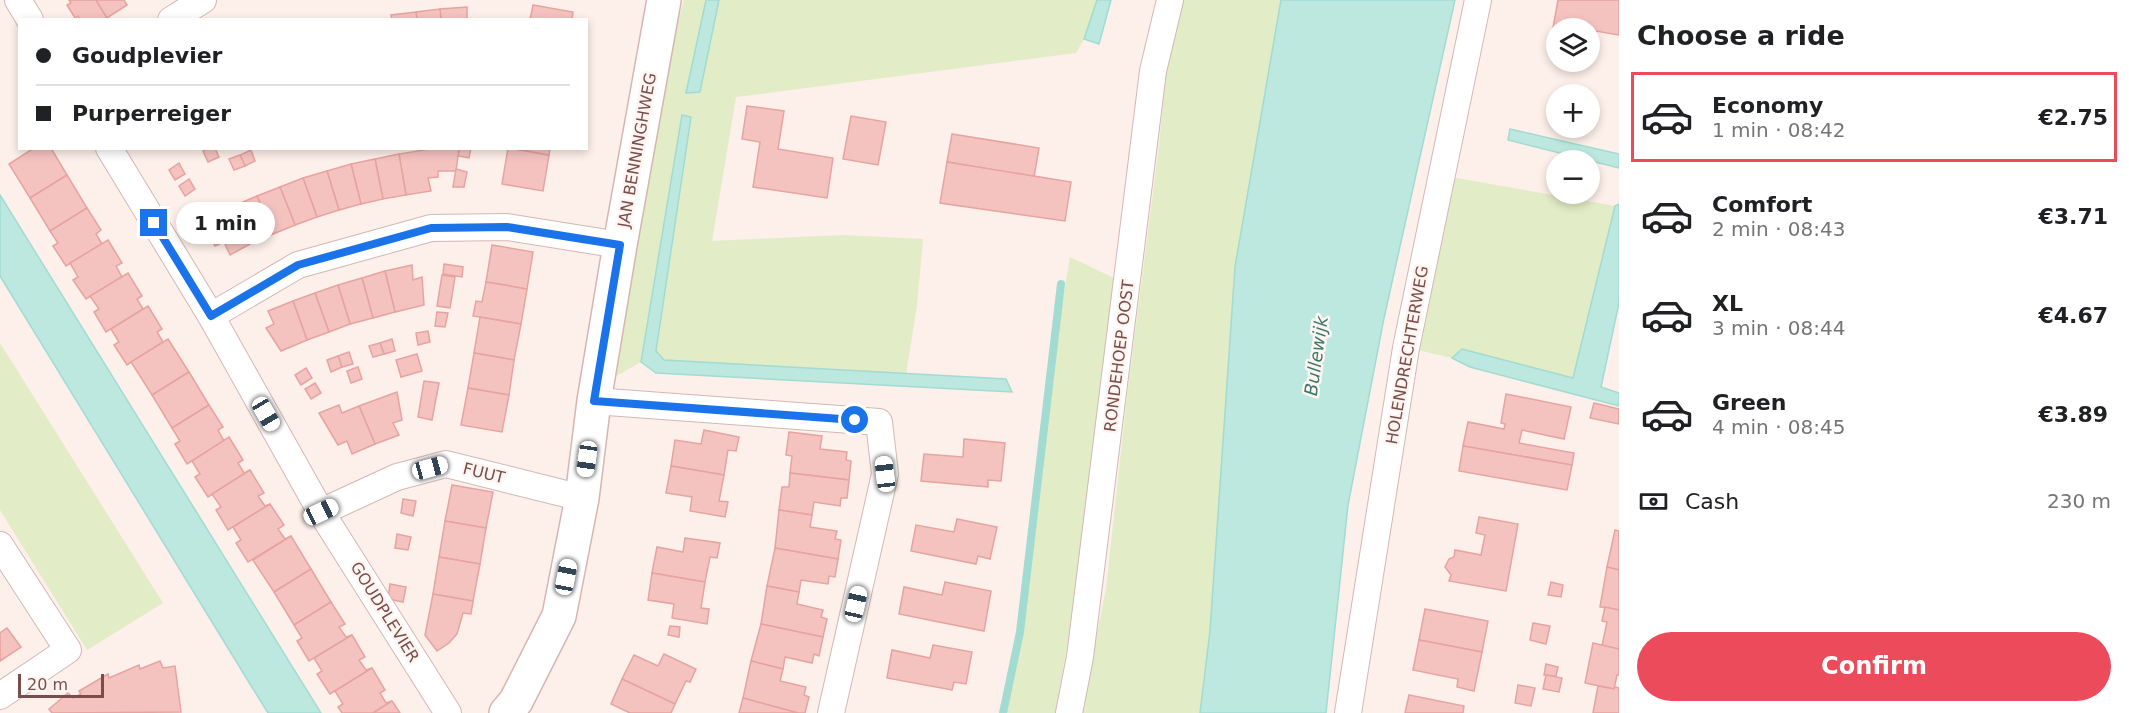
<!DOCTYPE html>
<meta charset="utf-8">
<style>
body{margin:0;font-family:"DejaVu Sans",sans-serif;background:#f2f2f2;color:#202124;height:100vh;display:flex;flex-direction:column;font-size:22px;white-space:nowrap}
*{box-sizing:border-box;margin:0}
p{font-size:20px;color:#757577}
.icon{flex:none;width:33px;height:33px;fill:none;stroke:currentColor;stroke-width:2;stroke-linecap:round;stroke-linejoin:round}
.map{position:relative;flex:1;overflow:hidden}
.details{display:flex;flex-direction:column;background:#fff;width:510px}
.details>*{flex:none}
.hud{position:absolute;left:18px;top:18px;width:570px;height:132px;border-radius:0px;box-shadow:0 3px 9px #0003;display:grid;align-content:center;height:132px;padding:0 18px;background:#fff}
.fabs{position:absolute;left:1546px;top:18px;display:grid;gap:12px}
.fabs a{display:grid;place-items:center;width:54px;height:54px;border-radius:50%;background:#fff;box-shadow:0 3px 9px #0003;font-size:30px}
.scale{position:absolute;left:18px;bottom:15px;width:86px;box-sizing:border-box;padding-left:6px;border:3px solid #7a4c4b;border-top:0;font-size:16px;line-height:21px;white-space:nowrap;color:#7a4c4b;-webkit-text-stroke:4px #fff5f0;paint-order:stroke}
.end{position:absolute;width:27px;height:27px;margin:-14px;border:8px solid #1a73e8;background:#fff;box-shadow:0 0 0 3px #fff}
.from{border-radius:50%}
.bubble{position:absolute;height:42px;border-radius:21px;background:#fff;box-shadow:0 3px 9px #0003;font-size:20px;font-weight:700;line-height:42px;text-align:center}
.car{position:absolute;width:18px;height:36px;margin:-18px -9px;border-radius:8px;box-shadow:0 0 4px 2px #0007;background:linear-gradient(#fff 24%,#345 0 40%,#fff 0 76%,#345 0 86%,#fff 0)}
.hud b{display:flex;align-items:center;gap:21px;height:57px;font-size:22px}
.hud b+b{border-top:2px solid #e0e0e0}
.hud i{width:15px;height:15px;background:#202124}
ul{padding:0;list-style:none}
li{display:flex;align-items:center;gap:18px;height:90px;margin:0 12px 9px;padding:0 6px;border:3px solid transparent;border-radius:0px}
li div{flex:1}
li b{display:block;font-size:22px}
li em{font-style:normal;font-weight:700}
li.current{border-color:#eb4b5b}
li>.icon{width:54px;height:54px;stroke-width:1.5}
h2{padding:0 18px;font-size:27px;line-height:72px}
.pay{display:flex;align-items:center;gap:15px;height:66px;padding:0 18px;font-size:22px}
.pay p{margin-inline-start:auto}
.button{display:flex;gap:12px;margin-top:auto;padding:12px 18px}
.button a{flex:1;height:69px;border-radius:36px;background:#eb4b5b;color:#fff;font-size:24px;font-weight:700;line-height:69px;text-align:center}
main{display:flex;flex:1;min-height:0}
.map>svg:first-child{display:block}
.green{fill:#e2ecc6}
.water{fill:#bce8e0;stroke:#a2dbd1;stroke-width:1.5}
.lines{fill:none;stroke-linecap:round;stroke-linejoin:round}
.stream{stroke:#a2dbd1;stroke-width:8}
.building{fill:#f4c3c0;stroke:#e7a39f;stroke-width:1.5}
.street-casing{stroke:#d5b7b3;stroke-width:28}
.secondary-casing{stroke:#d8b5b0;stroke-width:36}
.street{stroke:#fff;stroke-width:26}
.secondary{stroke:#fff;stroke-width:33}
.route{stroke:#1a73e8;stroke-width:8}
.labels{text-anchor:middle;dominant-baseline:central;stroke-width:5;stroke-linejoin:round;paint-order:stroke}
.street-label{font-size:16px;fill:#7a4c4b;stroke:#fff5f0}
.water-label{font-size:18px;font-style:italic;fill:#3a776d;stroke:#fff5f0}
</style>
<main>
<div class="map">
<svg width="1619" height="713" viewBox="0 0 1619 713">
<rect width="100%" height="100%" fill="#fdefe9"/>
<g class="green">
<path d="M 684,0 L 706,0 L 686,93 L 700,92 L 719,0 L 1097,0 L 1084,39 L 1076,53 L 736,97 L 712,241 L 842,235 L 923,239 L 917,305 L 906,374 L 665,360 L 656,351 L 691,117 L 682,115 L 641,362 L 616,376 L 667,64 Z"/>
<path d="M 1183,0 L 1281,0 L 1235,267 L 1210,631 L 1200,713 L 1081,713 L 1106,589 L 1127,396 L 1159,146 L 1166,71 Z"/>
<path d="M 1451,177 L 1615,206 L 1573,378 L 1462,349 L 1452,358 L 1413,349 Z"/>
<path d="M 1070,257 L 1114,278 L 1091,515 L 1055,713 L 1004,713 L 1021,631 L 1048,390 Z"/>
<path d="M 0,343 L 163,603 L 87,650 L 0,510 Z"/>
</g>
<g class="water">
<path d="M 706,0 L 719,0 L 700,92 L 686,93 Z"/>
<path d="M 1097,0 L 1111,0 L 1099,44 L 1084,39 Z"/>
<path d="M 1281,0 L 1455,0 L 1384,318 L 1348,505 L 1326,713 L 1200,713 L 1210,631 L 1235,267 Z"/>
<path d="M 682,115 L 691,117 L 656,351 L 664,360 L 1006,379 L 1012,392 L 656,373 L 641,362 Z"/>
<path d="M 1510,129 L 1619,154 L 1619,168 L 1508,140 Z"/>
<path d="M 0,195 L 321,713 L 268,713 L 250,684 L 0,276 Z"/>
<path d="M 1619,204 L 1619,303 L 1601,387 L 1619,393 L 1619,406 L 1470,367 L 1452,358 L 1462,349 L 1573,378 L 1615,206 Z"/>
</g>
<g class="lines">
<path class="stream" d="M 1003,713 L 1020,632 L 1061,284"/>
</g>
<g class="building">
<path d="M 69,0 L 96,0 L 107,18 L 104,20 L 80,20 L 78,16 L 75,18 L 67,5 L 71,3 Z"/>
<path d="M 96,0 L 124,0 L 127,5 L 107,18 Z"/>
<path d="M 1558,0 L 1619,0 L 1619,35 L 1596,31 L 1595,35 L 1590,35 L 1590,28 L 1553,28 Z"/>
<path d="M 533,5 L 573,12 L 572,20 L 530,20 Z"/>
<path d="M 467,7 L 467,20 L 441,20 L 440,9 Z"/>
<path d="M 440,9 L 441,20 L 417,20 L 416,12 Z"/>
<path d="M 416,12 L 417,20 L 392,20 L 391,15 Z"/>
<path d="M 747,106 L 784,111 L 778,149 L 833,158 L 827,198 L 753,187 L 760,142 L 742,139 Z"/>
<path d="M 851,116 L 886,122 L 878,165 L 843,159 Z"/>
<path d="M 952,134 L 1039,148 L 1034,177 L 947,162 Z"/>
<path d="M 34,148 L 51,148 L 67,175 L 30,198 L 9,164 Z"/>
<path d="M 209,148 L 215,148 L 219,157 L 208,162 L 203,151 Z"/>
<path d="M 459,148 L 456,171 L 438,171 L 438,177 L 428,178 L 431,191 L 406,195 L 399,154 L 436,148 Z"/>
<path d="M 460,148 L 471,148 L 469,158 L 458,156 Z"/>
<path d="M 508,148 L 549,155 L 543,191 L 502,184 Z"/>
<path d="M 511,148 L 550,148 L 549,155 Z"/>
<path d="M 251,150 L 255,161 L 245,166 L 240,155 Z"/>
<path d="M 399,154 L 406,195 L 383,199 L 375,159 Z"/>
<path d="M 240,155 L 245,166 L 234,170 L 229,159 Z"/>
<path d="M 375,159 L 383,199 L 361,204 L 351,164 Z"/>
<path d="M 947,162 L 1071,182 L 1065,221 L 940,203 Z"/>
<path d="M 179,163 L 185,174 L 175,180 L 169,170 Z"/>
<path d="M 351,164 L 361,204 L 339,210 L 327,171 Z"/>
<path d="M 456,169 L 467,172 L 464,187 L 453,187 Z"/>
<path d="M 327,171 L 339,210 L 317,217 L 303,178 Z"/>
<path d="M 67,175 L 87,208 L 50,231 L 30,198 Z"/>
<path d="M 303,178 L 317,217 L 295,225 L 280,187 Z"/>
<path d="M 189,179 L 195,189 L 185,196 L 179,186 Z"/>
<path d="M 280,187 L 295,225 L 273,234 L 257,196 Z"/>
<path d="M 257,196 L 273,234 L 252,243 L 234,206 Z"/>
<path d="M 234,206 L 252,243 L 230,255 L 224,242 L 215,246 L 202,223 Z"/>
<path d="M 87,208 L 101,230 L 96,234 L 102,244 L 66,266 L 53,246 L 58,243 L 50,231 Z"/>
<path d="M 108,240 L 122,263 L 116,266 L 122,277 L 86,299 L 73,280 L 78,277 L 70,263 Z"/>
<path d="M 492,245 L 533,252 L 527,289 L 486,282 Z"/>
<path d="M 444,264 L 463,267 L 462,277 L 443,274 Z"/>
<path d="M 412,265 L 413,280 L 422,277 L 424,305 L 395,312 L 385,271 Z"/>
<path d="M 385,271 L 395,312 L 373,318 L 362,278 Z"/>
<path d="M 128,273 L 142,296 L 137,299 L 143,309 L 106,332 L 94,312 L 99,309 L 90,296 Z"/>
<path d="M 442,275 L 455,277 L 450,308 L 437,306 Z"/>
<path d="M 362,278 L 373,318 L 350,324 L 338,285 Z"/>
<path d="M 486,282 L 527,289 L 521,324 L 473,316 L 476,301 L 482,302 Z"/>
<path d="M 338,285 L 350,324 L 329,332 L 315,293 Z"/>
<path d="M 315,293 L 329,332 L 307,340 L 293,301 Z"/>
<path d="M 293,301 L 307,340 L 281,351 L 266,328 L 274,324 L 268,311 Z"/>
<path d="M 148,306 L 162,329 L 157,332 L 163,342 L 127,365 L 114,345 L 119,342 L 111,329 Z"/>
<path d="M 437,312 L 448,313 L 445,327 L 435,326 Z"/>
<path d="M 480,317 L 521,324 L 514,360 L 474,353 Z"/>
<path d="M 428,331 L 430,342 L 418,345 L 416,333 Z"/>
<path d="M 168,339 L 189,372 L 152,395 L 131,362 Z"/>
<path d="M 392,339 L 395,351 L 384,354 L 380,343 Z"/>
<path d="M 380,343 L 384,354 L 373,357 L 369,346 Z"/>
<path d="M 349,352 L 353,364 L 342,367 L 338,356 Z"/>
<path d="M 474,353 L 514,360 L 509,395 L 468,388 Z"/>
<path d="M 417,354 L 422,371 L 401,377 L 396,360 Z"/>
<path d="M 338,356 L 342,367 L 331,372 L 327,360 Z"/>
<path d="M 358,367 L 362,379 L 351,383 L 347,371 Z"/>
<path d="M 306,368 L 312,378 L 301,385 L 295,375 Z"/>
<path d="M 189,372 L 209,405 L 172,428 L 152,395 Z"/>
<path d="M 424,381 L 439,383 L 432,420 L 418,417 Z"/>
<path d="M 315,383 L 321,393 L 311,399 L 305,389 Z"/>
<path d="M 468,388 L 509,395 L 502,432 L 461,425 Z"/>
<path d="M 397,392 L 402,420 L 393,423 L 399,435 L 375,444 L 359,406 Z"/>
<path d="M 1506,394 L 1571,407 L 1564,439 L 1522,430 L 1519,443 L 1574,453 L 1572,465 L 1463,446 L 1468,422 L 1504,429 L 1505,424 L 1501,423 Z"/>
<path d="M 1594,403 L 1619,409 L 1619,424 L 1590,418 Z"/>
<path d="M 209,405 L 223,427 L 218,430 L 224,441 L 187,464 L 175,444 L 180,441 L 172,428 Z"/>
<path d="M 339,405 L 342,413 L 359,406 L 375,444 L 352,454 L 347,441 L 338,445 L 319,413 Z"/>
<path d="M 704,430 L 739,437 L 736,451 L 728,450 L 724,475 L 671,466 L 675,440 L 701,444 Z"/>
<path d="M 789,432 L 822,436 L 820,449 L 847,452 L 846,460 L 851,461 L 849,480 L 790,473 L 792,456 L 786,455 Z"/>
<path d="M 229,437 L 243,460 L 238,463 L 244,473 L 250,470 L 208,497 L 195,477 L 200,474 L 192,461 Z"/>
<path d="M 964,439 L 1005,443 L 1001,481 L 988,480 L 988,487 L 921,481 L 924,454 L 963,457 Z"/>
<path d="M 1463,446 L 1572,465 L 1567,490 L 1459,471 Z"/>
<path d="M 671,466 L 724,475 L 719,501 L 728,502 L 725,517 L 690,511 L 692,497 L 666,493 Z"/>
<path d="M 250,470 L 264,493 L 258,496 L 265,506 L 270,504 L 228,530 L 216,510 L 221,507 L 212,494 Z"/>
<path d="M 790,473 L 849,480 L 847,498 L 841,498 L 840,506 L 814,502 L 812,515 L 779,510 L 782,487 L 789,487 Z"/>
<path d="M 452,485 L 493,492 L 486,528 L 445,521 Z"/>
<path d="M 403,499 L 416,501 L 413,516 L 401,513 Z"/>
<path d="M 270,504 L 284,525 L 278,529 L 285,539 L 291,536 L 248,562 L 236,543 L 241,540 L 233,527 Z"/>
<path d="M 779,510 L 812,515 L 810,527 L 837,531 L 835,539 L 841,540 L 838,559 L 775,548 Z"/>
<path d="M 1479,517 L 1518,524 L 1506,591 L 1449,581 L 1451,575 L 1445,567 L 1449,559 L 1454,557 L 1455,550 L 1481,555 L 1485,535 L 1476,533 Z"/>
<path d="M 957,519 L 997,527 L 990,559 L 978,556 L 976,564 L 911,551 L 916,525 L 954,532 Z"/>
<path d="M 445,521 L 486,528 L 480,564 L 439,557 Z"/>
<path d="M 1615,530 L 1619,531 L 1619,570 L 1607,567 Z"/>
<path d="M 397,534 L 411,537 L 408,550 L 395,548 Z"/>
<path d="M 291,536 L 311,569 L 274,592 L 253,560 Z"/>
<path d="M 685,538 L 720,543 L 717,558 L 710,557 L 705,582 L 652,573 L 657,547 L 683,552 Z"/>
<path d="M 775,548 L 838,559 L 835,577 L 829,576 L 828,584 L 801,580 L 799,592 L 767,586 Z"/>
<path d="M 439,557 L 480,564 L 473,601 L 433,594 Z"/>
<path d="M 1607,567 L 1619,570 L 1619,610 L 1600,607 Z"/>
<path d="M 311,569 L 331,602 L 294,625 L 274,592 Z"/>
<path d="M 652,573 L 705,582 L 701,608 L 709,609 L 707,624 L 672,618 L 674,604 L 648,600 Z"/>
<path d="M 945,582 L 991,591 L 984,631 L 899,614 L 904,587 L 942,595 Z"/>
<path d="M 1551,582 L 1563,585 L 1561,597 L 1548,595 Z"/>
<path d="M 390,584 L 406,587 L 403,602 L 388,599 Z"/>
<path d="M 767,586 L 799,592 L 797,604 L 823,610 L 821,617 L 827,619 L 823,637 L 761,624 Z"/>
<path d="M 433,594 L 473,601 L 471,614 L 463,613 L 457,634 L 449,643 L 437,651 L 425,635 Z"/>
<path d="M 331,602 L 345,624 L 339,627 L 346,637 L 352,635 L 309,661 L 297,641 L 302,638 L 294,625 Z"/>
<path d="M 1605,607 L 1619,610 L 1619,649 L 1602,646 L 1607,622 L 1602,621 Z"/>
<path d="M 1425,609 L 1488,621 L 1482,652 L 1419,640 Z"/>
<path d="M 1533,623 L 1550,626 L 1546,644 L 1530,640 Z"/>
<path d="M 761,624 L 823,637 L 819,656 L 814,654 L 812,663 L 785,657 L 783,669 L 751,661 Z"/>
<path d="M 670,626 L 680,627 L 679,637 L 668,635 Z"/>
<path d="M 7,628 L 21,647 L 0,661 L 0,633 Z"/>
<path d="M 352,635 L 365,657 L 359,660 L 366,670 L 372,668 L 330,694 L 317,674 L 322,671 L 314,658 Z"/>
<path d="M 1419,640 L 1482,652 L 1474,691 L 1457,687 L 1458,679 L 1413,670 Z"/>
<path d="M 1593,643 L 1619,649 L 1619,675 L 1617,675 L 1614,689 L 1585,683 Z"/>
<path d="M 933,645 L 972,652 L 966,684 L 954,682 L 952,690 L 887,678 L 892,650 L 930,658 Z"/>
<path d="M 664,654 L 696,669 L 690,682 L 686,681 L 675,704 L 622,679 L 634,655 L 658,666 Z"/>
<path d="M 160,661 L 163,668 L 175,666 L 181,712 L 52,713 L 49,709 L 68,693 L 73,698 L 81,694 L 79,691 L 108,674 L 109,678 L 139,665 L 140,669 Z"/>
<path d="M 751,661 L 783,669 L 780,681 L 806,687 L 804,695 L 809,697 L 805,713 L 798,713 L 743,698 Z"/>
<path d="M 1546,664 L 1558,667 L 1556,676 L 1544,675 Z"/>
<path d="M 372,668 L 385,690 L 380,693 L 386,703 L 392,701 L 373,713 L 342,713 L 338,707 L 343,704 L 335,691 Z"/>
<path d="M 1546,675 L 1562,678 L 1559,692 L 1543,689 Z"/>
<path d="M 622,679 L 675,704 L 671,713 L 630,713 L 611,704 Z"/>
<path d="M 1518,685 L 1535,688 L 1531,706 L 1515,703 Z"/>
<path d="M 1598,686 L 1614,689 L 1615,687 L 1619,688 L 1619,713 L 1593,713 Z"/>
<path d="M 1409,695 L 1464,706 L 1463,713 L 1405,713 Z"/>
<path d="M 743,698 L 798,713 L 739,713 Z"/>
<path d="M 392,701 L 400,713 L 373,713 Z"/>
</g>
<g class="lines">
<defs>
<g id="street">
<path d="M 18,0 L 30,20"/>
<path d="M 171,20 L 203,0"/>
<path d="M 109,148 L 211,316 L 321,512 L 448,713"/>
<path d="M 211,316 L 298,265 L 431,228 L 507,227 L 620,245"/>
<path d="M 594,401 L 879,422 L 885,474 L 831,713"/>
<path d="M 321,512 L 397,477 L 446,464 L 582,498"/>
<path d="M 0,545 L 68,650 L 0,696"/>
<path d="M 1069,713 L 1080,657 L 1153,71 L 1170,0"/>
<path d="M 1348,713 L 1406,348 L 1478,0"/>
</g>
<path id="secondary" d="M 506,713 L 516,701 L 559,616 L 582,498 L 594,401 L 620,245 L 664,0"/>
</defs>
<use href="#street" class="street-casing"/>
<use href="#secondary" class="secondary-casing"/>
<use href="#street" class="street"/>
<use href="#secondary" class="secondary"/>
</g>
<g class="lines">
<path class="route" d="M 154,223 L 211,316 L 298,265 L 431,228 L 507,227 L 620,245 L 594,401 L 855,420"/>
</g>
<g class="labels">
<g class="street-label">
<text transform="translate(637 150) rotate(-80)">JAN BENNINGHWEG</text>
<text transform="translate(1407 355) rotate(-80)">HOLENDRECHTERWEG</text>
<text transform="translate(1119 356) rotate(-83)">RONDEHOEP OOST</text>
<text transform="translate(484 473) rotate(14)">FUUT</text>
<text transform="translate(385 612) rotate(58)">GOUDPLEVIER</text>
</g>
<g class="water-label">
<text transform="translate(1316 356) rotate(-82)">Bullewijk</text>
</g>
</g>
</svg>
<div class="fabs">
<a><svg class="icon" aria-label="layers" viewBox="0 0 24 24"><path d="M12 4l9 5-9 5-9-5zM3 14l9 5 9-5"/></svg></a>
<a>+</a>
<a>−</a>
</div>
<div class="scale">20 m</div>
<i class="end from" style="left:855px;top:420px"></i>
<i class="end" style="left:154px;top:223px"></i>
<div class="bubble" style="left:176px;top:202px;width:99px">1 min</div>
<i class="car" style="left:266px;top:414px;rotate:150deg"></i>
<i class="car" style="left:587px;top:459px;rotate:188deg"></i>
<i class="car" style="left:430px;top:468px;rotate:75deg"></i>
<i class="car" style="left:885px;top:474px;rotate:353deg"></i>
<i class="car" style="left:321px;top:512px;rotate:65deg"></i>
<i class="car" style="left:566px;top:577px;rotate:11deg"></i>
<i class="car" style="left:856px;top:604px;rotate:13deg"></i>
<div class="hud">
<b><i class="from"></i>Goudplevier</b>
<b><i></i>Purperreiger</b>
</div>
</div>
<section class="details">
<h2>Choose a ride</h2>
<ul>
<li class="current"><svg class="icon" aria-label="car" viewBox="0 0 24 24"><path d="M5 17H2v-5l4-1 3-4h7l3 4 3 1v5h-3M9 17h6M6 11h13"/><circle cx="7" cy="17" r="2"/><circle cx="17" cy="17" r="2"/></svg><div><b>Economy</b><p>1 min · 08:42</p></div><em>€2.75</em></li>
<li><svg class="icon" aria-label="car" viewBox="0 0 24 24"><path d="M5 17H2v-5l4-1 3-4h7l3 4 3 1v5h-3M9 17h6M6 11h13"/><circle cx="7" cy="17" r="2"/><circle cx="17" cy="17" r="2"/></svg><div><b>Comfort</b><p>2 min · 08:43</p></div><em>€3.71</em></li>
<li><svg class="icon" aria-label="car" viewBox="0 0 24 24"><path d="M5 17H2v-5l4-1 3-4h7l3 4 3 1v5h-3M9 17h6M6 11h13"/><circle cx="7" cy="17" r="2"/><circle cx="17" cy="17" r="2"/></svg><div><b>XL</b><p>3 min · 08:44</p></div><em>€4.67</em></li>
<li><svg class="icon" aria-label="car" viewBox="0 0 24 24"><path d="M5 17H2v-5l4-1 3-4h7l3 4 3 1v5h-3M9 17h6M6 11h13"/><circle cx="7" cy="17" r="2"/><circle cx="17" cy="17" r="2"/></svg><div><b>Green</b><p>4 min · 08:45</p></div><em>€3.89</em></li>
</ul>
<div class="pay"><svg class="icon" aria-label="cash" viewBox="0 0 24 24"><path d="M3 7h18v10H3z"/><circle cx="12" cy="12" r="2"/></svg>Cash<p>230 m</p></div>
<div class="button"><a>Confirm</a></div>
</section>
</main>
